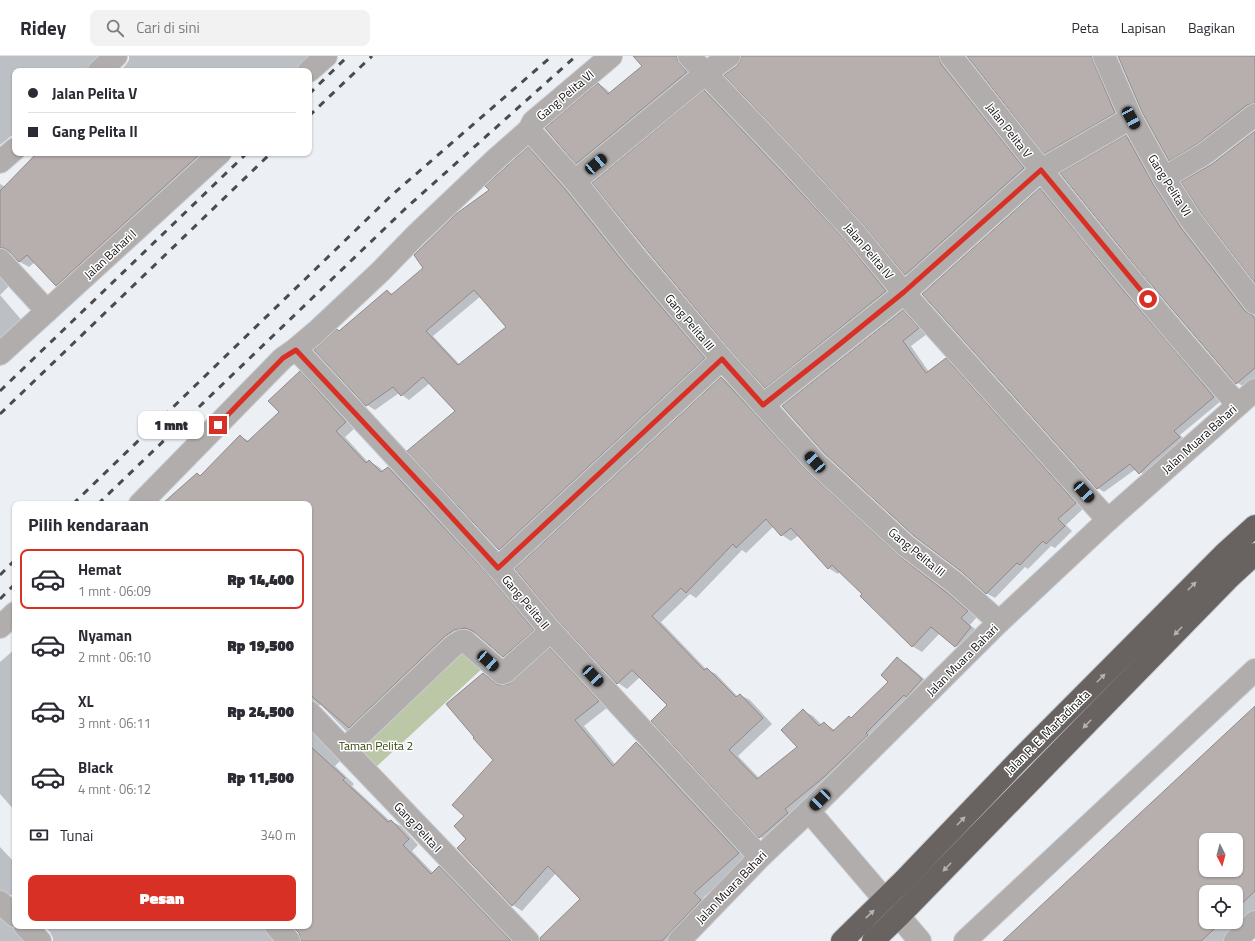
<!DOCTYPE html>
<html lang="id">
<meta charset="utf-8">
<style>
body{margin:0;font-family:"Titillium Web",sans-serif;background:#f2f2f3;color:#2b2b33;height:100vh;display:flex;flex-direction:column;font-size:15px;white-space:nowrap}
*{box-sizing:border-box;margin:0}
p{font-size:13px;color:#7c7c81}
.icon{flex:none;width:22px;height:22px;fill:none;stroke:currentColor;stroke-width:2;stroke-linecap:round;stroke-linejoin:round}
.map{position:relative;flex:1;overflow:hidden}
.panel{position:absolute;left:12px;top:445px;width:300px;height:428px;display:flex;flex-direction:column;background:#fff;border-radius:8px;box-shadow:0 1px 3px #0004}
.panel>*{flex:none}
.top-card{position:absolute;left:12px;top:12px;width:300px;height:88px;border-radius:8px;box-shadow:0 1px 3px #0004;display:grid;align-content:center;height:88px;padding:0 16px;background:#fff}
.needle{width:26px;rotate:174deg}
.buttons{position:absolute;left:1199px;top:777px;display:grid;gap:8px}
.buttons a{display:grid;place-items:center;width:44px;height:44px;border-radius:8px;background:#fff;box-shadow:0 1px 3px #0004;font-size:20px}
.end{position:absolute;width:18px;height:18px;margin:-9px;border:5px solid #d93025;background:#fff;box-shadow:0 0 0 2px #fff}
.from{border-radius:50%}
.bubble{position:absolute;height:28px;border-radius:8px;background:#fff;box-shadow:0 1px 3px #0004;font-size:13px;font-weight:800;line-height:28px;text-align:center}
.car{position:absolute;width:12px;height:24px;margin:-12px -6px;border-radius:5px;box-shadow:0 0 3px 1px #0007;background:linear-gradient(#222 24%,#8ab4d8 0 40%,#222 0 76%,#8ab4d8 0 86%,#222 0)}
.top-card b{display:flex;align-items:center;gap:14px;height:38px;font-size:15px}
.top-card b+b{border-top:1px solid #e1e1e2}
.top-card i{width:10px;height:10px;background:#2b2b33}
ul{padding:0;list-style:none}
li{display:flex;align-items:center;gap:12px;height:60px;margin:0 8px 6px;padding:0 8px;border:2px solid transparent;border-radius:8px}
li div{flex:1}
li b{display:block;font-size:15px}
li em{font-style:normal;font-weight:800}
li.current{border-color:#d93025}
li>.icon{width:36px;height:36px;stroke-width:1.5}
h2{padding:0 16px;font-size:18px;line-height:48px}
.pay{display:flex;align-items:center;gap:10px;height:44px;padding:0 16px;font-size:15px}
.pay p{margin-inline-start:auto}
.cta{display:flex;gap:8px;margin-top:auto;padding:8px 16px}
.cta a{flex:1;height:46px;border-radius:8px;background:#d93025;color:#fff;font-size:16px;font-weight:800;line-height:46px;text-align:center}
header{display:flex;align-items:center;gap:24px;box-sizing:border-box;height:56px;padding:0 20px;background:#fff;border-bottom:1px solid #e1e1e2}
header strong{font-size:19px}
nav{display:flex;gap:22px;margin-inline-start:auto;font-size:14px}
.search{width:280px;height:36px;background:#f2f2f3;display:flex;align-items:center;gap:10px;box-sizing:border-box;padding:0 14px;border-radius:8px;color:#7c7c81;font-size:15px}
.map>svg:first-child{display:block}
.green{fill:#bbc7a6}
.shadow{fill:#0003;fill-rule:evenodd}
.building{fill:#b6afae;stroke:#918a8a;fill-rule:evenodd}
.lines{fill:none;stroke-linecap:round;stroke-linejoin:round}
.minor-casing{stroke:#c9ccd1;stroke-width:24}
.highway-casing{stroke:#c9ccd1;stroke-width:24}
.minor{stroke:#b0adac;stroke-width:22}
.highway{stroke:#686360;stroke-width:22}
.rail{stroke:#494b4d;stroke-width:3;stroke-dasharray:7 7;stroke-linecap:butt}
.oneway{fill:#b4b1b0}
.route{stroke:#d93025;stroke-width:5}
.labels{text-anchor:middle;dominant-baseline:central;stroke-width:3;stroke-linejoin:round;paint-order:stroke}
.street-label{font-size:12px;fill:#0f1012;stroke:#fff}
.park-label{font-size:12px;fill:#304006;stroke:#fff}
</style>
<header>
<strong>Ridey</strong>
<div class="search"><svg class="icon" aria-label="search" viewBox="0 0 24 24"><circle cx="10" cy="10" r="6"/><path d="M15 15l6 6"/></svg>Cari di sini</div>
<nav><a>Peta</a><a>Lapisan</a><a>Bagikan</a></nav>
</header>
<div class="map">
<svg width="1255" height="885" viewBox="0 0 1255 885">
<rect width="100%" height="100%" fill="#ecf0f5"/>
<path class="green" d="M 463,588 L 486,609 L 375,712 L 354,688 Z"/>
<g class="shadow">
<path d="M 0,0 L 113,0 L 93,15 L 15,15 L 15,77 L 0,89 Z"/>
<path d="M 129,0 L 323,0 L 308,15 L 119,15 L 125,10 L 129,4 Z"/>
<path d="M 636,0 L 685,0 L 694,21 L 585,111 L 577,107 L 599,28 L 606,33 L 610,37 L 643,10 Z"/>
<path d="M 742,0 L 947,0 L 1031,117 L 914,223 L 906,218 L 737,11 L 742,5 Z"/>
<path d="M 968,0 L 1100,0 L 1122,61 L 1053,101 L 1045,97 Z"/>
<path d="M 1119,0 L 1255,0 L 1255,53 L 1177,108 L 1169,104 Z"/>
<path d="M 705,36 L 712,40 L 851,189 L 893,240 L 773,335 L 765,331 Z"/>
<path d="M 1126,80 L 1142,90 L 1255,257 L 1255,333 L 1252,336 L 1236,326 Z"/>
<path d="M 528,93 L 536,97 L 574,139 L 712,307 L 508,498 L 499,493 L 457,355 L 430,327 L 409,344 L 399,337 L 375,354 L 367,349 L 340,276 L 387,235 L 393,238 L 424,212 L 490,135 ZM 481,240 L 507,271 L 460,309 L 433,280 Z"/>
<path d="M 37,97 L 217,97 L 66,234 L 57,229 L 35,206 L 29,211 L 20,206 L 12,197 L 8,197 L 0,202 L 0,128 L 5,131 Z"/>
<path d="M 1040,133 L 1047,137 L 1221,345 L 1180,379 L 1186,385 L 1147,421 L 1136,413 L 1104,436 L 1098,432 Z"/>
<path d="M 0,219 L 10,229 L 0,239 Z"/>
<path d="M 0,239 L 24,267 L 0,289 Z"/>
<path d="M 903,255 L 911,260 L 927,278 L 911,290 L 929,316 L 946,303 L 954,308 L 1084,452 L 1066,469 L 1072,475 L 1055,492 L 1051,490 L 1028,513 L 1025,511 L 995,542 L 986,537 L 825,396 Z"/>
<path d="M 300,316 L 309,322 L 355,372 L 345,381 L 368,406 L 369,405 L 379,411 L 384,416 L 388,412 L 398,418 L 498,527 L 543,580 L 513,606 L 503,600 L 478,578 L 476,577 L 464,579 L 355,680 L 346,675 L 321,649 L 317,649 L 309,654 L 309,448 L 174,448 L 240,380 L 249,385 L 280,356 Z"/>
<path d="M 721,322 L 731,328 L 816,422 L 907,506 L 956,542 L 977,561 L 970,569 L 980,577 L 966,595 L 956,590 L 940,577 L 922,596 L 912,590 L 864,538 L 840,515 L 838,518 L 828,512 L 799,479 L 791,485 L 782,479 L 774,470 L 746,497 L 742,494 L 696,542 L 690,538 L 661,566 L 706,613 L 716,618 L 738,641 L 740,639 L 750,644 L 772,668 L 738,700 L 760,723 L 799,691 L 804,655 L 813,660 L 822,669 L 824,667 L 835,674 L 852,663 L 890,626 L 897,602 L 907,608 L 931,629 L 770,787 L 760,781 L 652,665 L 668,649 L 640,621 L 627,633 L 618,627 Z"/>
<path d="M 15,593 L 15,755 L 0,738 L 0,606 Z"/>
<path d="M 550,594 L 560,599 L 608,651 L 584,670 L 615,708 L 636,687 L 646,692 L 748,803 L 703,842 L 710,850 L 676,885 L 541,885 L 581,843 L 556,817 L 522,855 L 513,849 L 458,792 L 467,783 L 466,760 L 494,704 L 483,618 L 493,624 L 500,630 L 510,629 Z"/>
<path d="M 1255,652 L 1255,864 L 1232,885 L 1005,885 ZM 1206,784 L 1236,784 L 1236,814 L 1206,814 ZM 1206,836 L 1236,836 L 1236,866 L 1206,866 Z"/>
<path d="M 309,670 L 341,704 L 335,710 L 354,728 L 352,730 L 390,765 L 401,770 L 418,789 L 412,795 L 434,818 L 439,812 L 449,817 L 514,885 L 302,885 L 299,876 L 294,870 L 309,870 Z"/>
<path d="M 0,791 L 15,807 L 15,842 L 12,839 L 7,839 L 0,844 Z"/>
<path d="M 0,860 L 15,874 L 23,879 L 26,885 L 0,885 Z"/>
<path d="M 44,870 L 275,870 L 276,885 L 53,885 L 53,882 L 50,876 Z"/>
</g>
<g class="building">
<path d="M 633,0 L 677,0 L 677,3 L 680,8 L 687,16 L 576,108 L 545,72 L 598,27 L 608,38 L 642,10 Z"/>
<path d="M 741,0 L 939,0 L 941,8 L 1024,112 L 905,219 L 862,167 L 795,94 L 724,19 L 737,10 L 740,5 Z"/>
<path d="M 967,0 L 1092,0 L 1093,5 L 1115,57 L 1044,98 Z"/>
<path d="M 1118,0 L 1255,0 L 1255,47 L 1247,49 L 1197,88 L 1169,105 L 1142,56 Z"/>
<path d="M 704,34 L 777,111 L 844,183 L 886,235 L 765,332 L 731,295 L 644,191 L 592,127 Z"/>
<path d="M 1255,75 L 1255,227 L 1201,157 L 1181,126 L 1212,108 Z"/>
<path d="M 1126,79 L 1153,128 L 1181,172 L 1245,255 L 1252,259 L 1255,263 L 1255,312 L 1236,328 L 1137,212 L 1060,117 Z"/>
<path d="M 528,91 L 565,133 L 624,207 L 705,302 L 499,494 L 407,395 L 455,355 L 423,321 L 401,340 L 393,331 L 366,350 L 314,294 L 337,273 L 339,275 L 387,234 L 391,239 L 423,212 L 414,199 L 456,158 L 489,134 L 485,130 ZM 474,234 L 506,271 L 458,309 L 426,275 Z"/>
<path d="M 37,97 L 201,97 L 56,230 L 27,199 L 19,206 L 9,195 L 4,192 L 0,192 L 0,135 Z"/>
<path d="M 1040,132 L 1118,228 L 1214,341 L 1174,375 L 1180,381 L 1151,406 L 1139,418 L 1130,408 L 1097,433 L 922,238 Z"/>
<path d="M 903,254 L 919,272 L 903,285 L 926,317 L 946,302 L 1076,447 L 1058,463 L 1065,470 L 1046,488 L 1043,485 L 1020,509 L 1017,507 L 986,538 L 962,516 L 914,480 L 824,397 L 782,350 Z"/>
<path d="M 300,315 L 346,366 L 336,375 L 366,407 L 369,404 L 381,416 L 388,411 L 489,520 L 534,574 L 503,601 L 473,575 L 465,572 L 454,574 L 444,581 L 349,672 L 309,638 L 309,448 L 162,448 L 197,417 L 200,420 L 240,379 L 247,386 L 279,356 L 268,345 Z"/>
<path d="M 721,321 L 807,415 L 898,499 L 946,536 L 968,555 L 961,562 L 971,571 L 955,591 L 931,571 L 912,591 L 860,540 L 862,538 L 832,509 L 828,513 L 791,472 L 781,480 L 766,463 L 736,492 L 733,488 L 686,537 L 681,532 L 652,560 L 704,614 L 707,612 L 736,641 L 740,638 L 763,662 L 729,694 L 757,723 L 797,691 L 781,674 L 803,653 L 819,670 L 824,666 L 833,675 L 849,660 L 851,662 L 888,626 L 881,619 L 897,601 L 922,623 L 906,641 L 904,639 L 866,677 L 868,679 L 824,721 L 785,753 L 788,757 L 759,782 L 651,665 L 667,649 L 632,614 L 617,628 L 560,567 L 515,513 Z"/>
<path d="M 550,592 L 599,645 L 575,664 L 613,710 L 636,686 L 739,797 L 694,837 L 701,844 L 662,885 L 540,885 L 540,882 L 580,843 L 548,810 L 512,850 L 457,792 L 466,783 L 454,770 L 464,760 L 452,749 L 493,704 L 473,682 L 474,681 L 446,648 L 483,617 L 494,626 L 499,629 L 509,628 Z"/>
<path d="M 1255,650 L 1255,835 L 1236,853 L 1236,836 L 1206,836 L 1206,866 L 1222,866 L 1201,885 L 1003,885 ZM 1206,784 L 1236,784 L 1236,814 L 1206,814 Z"/>
<path d="M 309,689 L 345,722 L 343,724 L 388,766 L 391,764 L 409,783 L 403,789 L 431,818 L 439,810 L 511,885 L 301,885 L 299,877 L 294,872 L 296,870 L 309,870 Z"/>
</g>
<g class="lines">
<defs>
<g id="minor">
<path d="M 611,0 L 533,66 L 531,70 L 532,77 L 575,125 L 634,199 L 722,303 L 815,406 L 906,490 L 954,526 L 999,566"/>
<path d="M 689,0 L 786,102 L 819,138 L 853,175 L 904,237 L 1108,464"/>
<path d="M 951,0 C 1044,118 1138,236 1238,349"/>
<path d="M 1104,0 L 1131,62 L 1164,122 L 1191,164 L 1255,247"/>
<path d="M 99,15 L 116,0"/>
<path d="M 309,15 L 326,0"/>
<path d="M 0,106 L 15,93"/>
<path d="M 1164,122 L 1204,98 L 1255,59"/>
<path d="M 575,125 L 706,17 L 729,0"/>
<path d="M 0,204 L 47,255"/>
<path d="M 296,293 L 435,443 L 498,512 L 551,575 L 760,801"/>
<path d="M 0,298 L 220,97"/>
<path d="M 763,349 L 904,237 L 1041,114 L 1131,62"/>
<path d="M 140,448 L 283,302 L 296,293 L 316,276 L 380,216 L 416,179 L 496,103 L 530,73"/>
<path d="M 498,512 L 722,303"/>
<path d="M 0,571 L 15,557"/>
<path d="M 309,656 L 528,885"/>
<path d="M 345,693 L 453,590 L 461,585 L 465,585 L 502,617 L 505,616 L 551,575"/>
<path d="M 809,755 L 920,885"/>
<path d="M 0,846 L 15,860"/>
<path d="M 25,870 L 40,885"/>
<path d="M 276,870 L 289,885"/>
<path d="M 679,885 L 760,801 L 809,755 L 999,566 L 1108,464 L 1255,334"/>
<path d="M 965,885 L 1255,614"/>
<path d="M 1235,885 L 1255,866"/>
</g>
<g id="highway">
<path d="M 842,885 L 904,824 L 1021,702 L 1224,498 L 1255,470"/>
<path d="M 873,885 L 899,860 L 1228,523 L 1255,498"/>
</g>
</defs>
<use href="#minor" class="minor-casing"/>
<use href="#highway" class="highway-casing"/>
<use href="#minor" class="minor"/>
<use href="#highway" class="highway"/>
<g class="rail">
<path d="M 309,38 L 348,0"/>
<path d="M 309,60 L 372,0"/>
<path d="M 0,335 L 247,97"/>
<path d="M 0,358 L 271,97"/>
<path d="M 73,448 L 393,138 L 552,0"/>
<path d="M 98,448 L 406,152 L 576,0"/>
<path d="M 0,519 L 15,504"/>
<path d="M 0,543 L 15,528"/>
</g>
</g>
<defs><path id="oneway-solid" d="M-6-.8H1V-3.2L6.5 0L1 3.2V.8H-6Z"/></defs>
<g class="oneway">
<use href="#oneway-solid" transform="translate(1192 530) rotate(-45)"/>
<use href="#oneway-solid" transform="translate(1178 575) rotate(134)"/>
<use href="#oneway-solid" transform="translate(1101 622) rotate(-45)"/>
<use href="#oneway-solid" transform="translate(1087 668) rotate(134)"/>
<use href="#oneway-solid" transform="translate(961 765) rotate(-46)"/>
<use href="#oneway-solid" transform="translate(947 811) rotate(134)"/>
<use href="#oneway-solid" transform="translate(870 858) rotate(-44)"/>
</g>
<g class="lines">
<path class="route" d="M 218,369 L 283,302 L 296,294 L 435,443 L 498,512 L 722,303 L 763,349 L 835,292 L 904,236 L 1041,114 L 1148,243"/>
</g>
<g class="labels">
<g class="street-label">
<text transform="translate(565 39) rotate(-40)">Gang Pelita VI</text>
<text transform="translate(1009 74) rotate(52)">Jalan Pelita V</text>
<text transform="translate(1170 129) rotate(58)">Gang Pelita VI</text>
<text transform="translate(869 195) rotate(50)">Jalan Pelita IV</text>
<text transform="translate(110 198) rotate(-43)">Jalan Bahari I</text>
<text transform="translate(690 266) rotate(50)">Gang Pelita III</text>
<text transform="translate(1199 383) rotate(-42)">Jalan Muara Bahari</text>
<text transform="translate(917 496) rotate(39)">Gang Pelita III</text>
<text transform="translate(526 546) rotate(50)">Gang Pelita II</text>
<text transform="translate(962 604) rotate(-45)">Jalan Muara Bahari</text>
<text transform="translate(1047 676) rotate(-45)">Jalan R. E. Martadinata</text>
<text transform="translate(418 771) rotate(47)">Gang Pelita I</text>
<text transform="translate(731 831) rotate(-46)">Jalan Muara Bahari</text>
</g>
<g class="park-label">
<text x="376" y="689">Taman Pelita 2</text>
</g>
</g>
</svg>
<div class="buttons">
<a><svg class="needle" viewBox="-14 -14 28 28"><path d="M0-13l5 13h-10z" fill="#e53935"/><path d="M0 13l5-13h-10z" fill="#7c7c81"/></svg></a>
<a><svg class="icon" aria-label="locate" viewBox="0 0 24 24"><circle cx="12" cy="12" r="6"/><path d="M12 2v4M12 18v4M2 12h4M18 12h4"/></svg></a>
</div>
<i class="end from" style="left:1148px;top:243px"></i>
<i class="end" style="left:218px;top:369px"></i>
<div class="bubble" style="left:138px;top:355px;width:66px">1 mnt</div>
<i class="car" style="left:1131px;top:62px;rotate:151deg"></i>
<i class="car" style="left:596px;top:108px;rotate:50deg"></i>
<i class="car" style="left:815px;top:406px;rotate:318deg"></i>
<i class="car" style="left:1084px;top:436px;rotate:138deg"></i>
<i class="car" style="left:488px;top:605px;rotate:132deg"></i>
<i class="car" style="left:593px;top:620px;rotate:137deg"></i>
<i class="car" style="left:820px;top:744px;rotate:225deg"></i>
<div class="top-card">
<b><i class="from"></i>Jalan Pelita V</b>
<b><i></i>Gang Pelita II</b>
</div>
<section class="panel">
<h2>Pilih kendaraan</h2>
<ul>
<li class="current"><svg class="icon" aria-label="car" viewBox="0 0 24 24"><path d="M5 17H2v-5l4-1 3-4h7l3 4 3 1v5h-3M9 17h6M6 11h13"/><circle cx="7" cy="17" r="2"/><circle cx="17" cy="17" r="2"/></svg><div><b>Hemat</b><p>1 mnt · 06:09</p></div><em>Rp 14,400</em></li>
<li><svg class="icon" aria-label="car" viewBox="0 0 24 24"><path d="M5 17H2v-5l4-1 3-4h7l3 4 3 1v5h-3M9 17h6M6 11h13"/><circle cx="7" cy="17" r="2"/><circle cx="17" cy="17" r="2"/></svg><div><b>Nyaman</b><p>2 mnt · 06:10</p></div><em>Rp 19,500</em></li>
<li><svg class="icon" aria-label="car" viewBox="0 0 24 24"><path d="M5 17H2v-5l4-1 3-4h7l3 4 3 1v5h-3M9 17h6M6 11h13"/><circle cx="7" cy="17" r="2"/><circle cx="17" cy="17" r="2"/></svg><div><b>XL</b><p>3 mnt · 06:11</p></div><em>Rp 24,500</em></li>
<li><svg class="icon" aria-label="car" viewBox="0 0 24 24"><path d="M5 17H2v-5l4-1 3-4h7l3 4 3 1v5h-3M9 17h6M6 11h13"/><circle cx="7" cy="17" r="2"/><circle cx="17" cy="17" r="2"/></svg><div><b>Black</b><p>4 mnt · 06:12</p></div><em>Rp 11,500</em></li>
</ul>
<div class="pay"><svg class="icon" aria-label="cash" viewBox="0 0 24 24"><path d="M3 7h18v10H3z"/><circle cx="12" cy="12" r="2"/></svg>Tunai<p>340 m</p></div>
<div class="cta"><a>Pesan</a></div>
</section>
</div>
